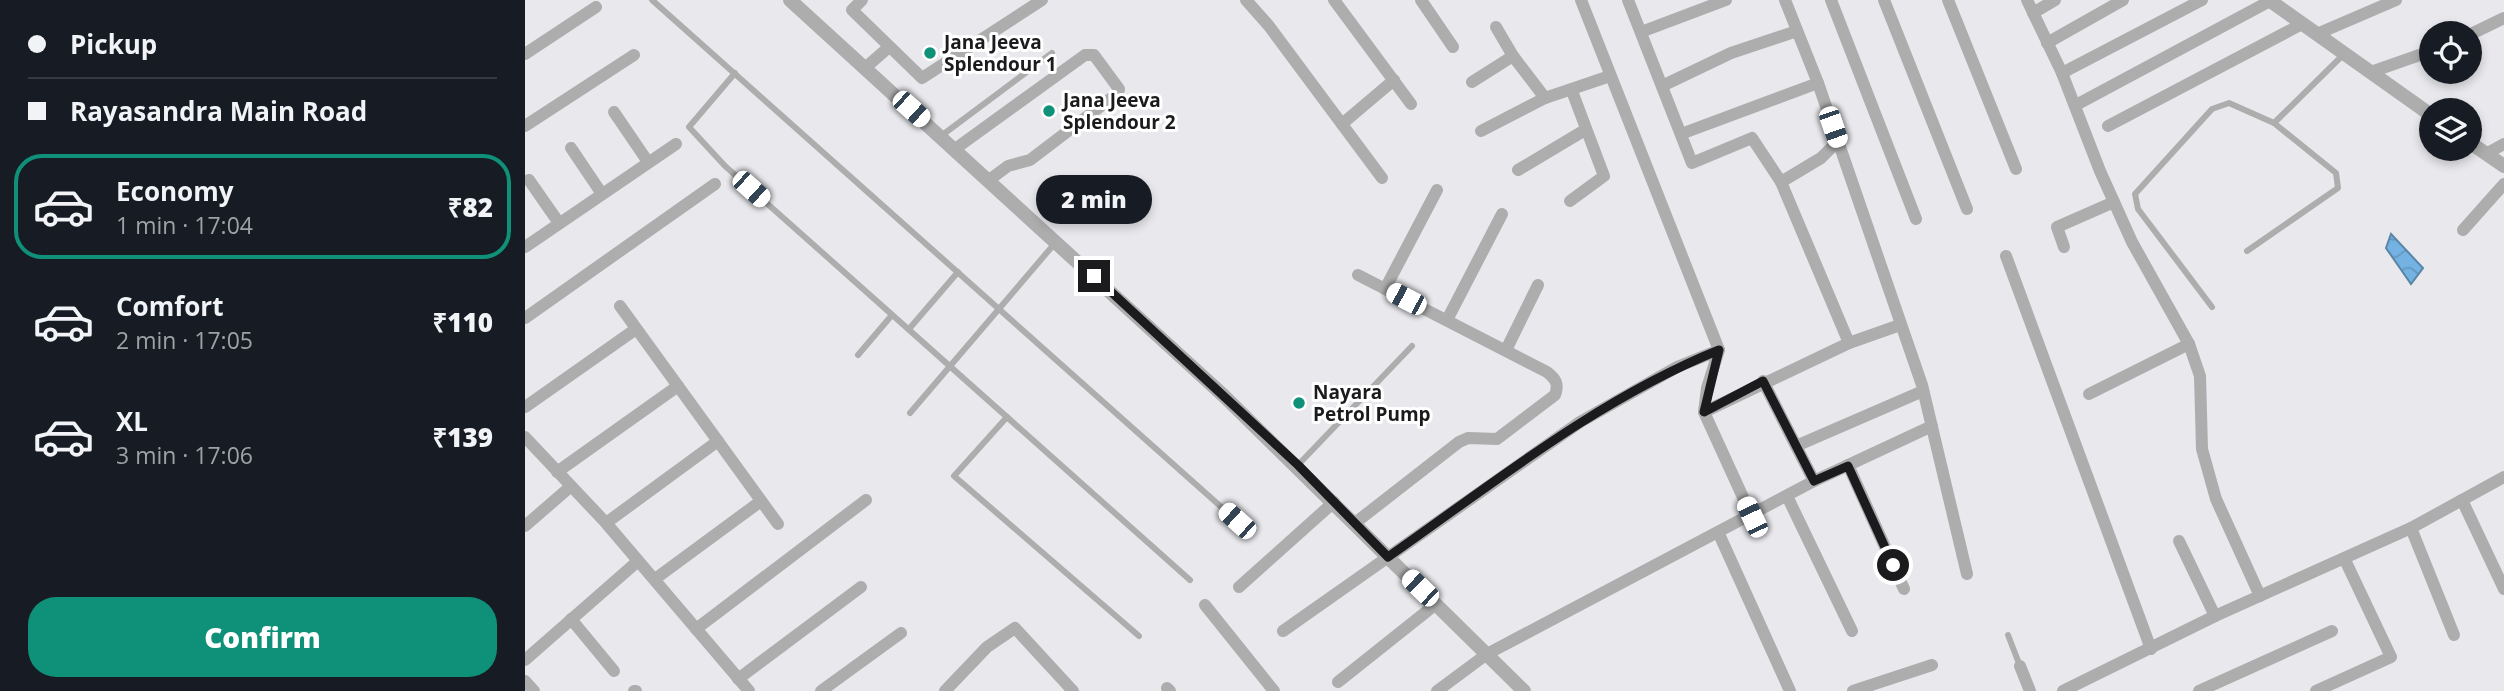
<!DOCTYPE html>
<meta charset="utf-8">
<style>
body{margin:0;font-family:"Open Sans",sans-serif;background:#242831;color:#f1f3f6;height:100vh;display:flex;flex-direction:column;font-size:26px;white-space:nowrap}
*{box-sizing:border-box;margin:0}
p{font-size:23px;color:#9ea1a6}
.icon{flex:none;width:38px;height:38px;fill:none;stroke:currentColor;stroke-width:2;stroke-linecap:round;stroke-linejoin:round}
.map{position:relative;flex:1;overflow:hidden}
.details{display:flex;flex-direction:column;background:#171b24;width:525px}
.details>*{flex:none}
.top-card{display:grid;align-content:center;height:154px;padding:0 28px;background:#171b24}
.fabs{position:absolute;left:1894px;top:21px;display:grid;gap:14px}
.fabs a{display:grid;place-items:center;width:63px;height:63px;border-radius:50%;background:#171b24;box-shadow:0 4px 10px #0003;font-size:35px}
.end{position:absolute;width:32px;height:32px;margin:-16px;border:9px solid #1b1b1d;background:#fff;box-shadow:0 0 0 4px #fff}
.from{border-radius:50%}
.bubble{position:absolute;height:49px;border-radius:24px;background:#171b24;box-shadow:0 4px 10px #0003;font-size:23px;font-weight:800;line-height:49px;text-align:center}
.car{position:absolute;width:21px;height:42px;margin:-21px -10px;border-radius:9px;box-shadow:0 0 5px 2px #0007;background:linear-gradient(#fff 24%,#345 0 40%,#fff 0 76%,#345 0 86%,#fff 0)}
.top-card b{display:flex;align-items:center;gap:24px;height:66px;font-size:26px}
.top-card b+b{border-top:2px solid #363941}
.top-card i{width:18px;height:18px;background:#f1f3f6}
ul{padding:0;list-style:none}
li{display:flex;align-items:center;gap:21px;height:105px;margin:0 14px 10px;padding:0 14px;border:4px solid transparent;border-radius:28px}
li div{flex:1}
li b{display:block;font-size:26px}
li em{font-style:normal;font-weight:800}
li.current{border-color:#0f9179}
li>.icon{width:63px;height:63px;stroke-width:1.5}
.cta{display:flex;gap:14px;margin-top:auto;padding:14px 28px}
.cta a{flex:1;height:80px;border-radius:28px;background:#0f9179;color:#fff;font-size:28px;font-weight:800;line-height:80px;text-align:center}
main{display:flex;flex:1;min-height:0}
.map>svg:first-child{display:block}
.water{fill:url(#water-waves);stroke:#5985a7;stroke-width:2}
.lines{fill:none;stroke-linecap:round;stroke-linejoin:round}
.service{stroke:#adadae;stroke-width:6}
.minor{stroke:#adadae;stroke-width:12}
.tertiary{stroke:#adadae;stroke-width:14}
.route{stroke:#1b1b1d;stroke-width:9}
.poi-dot{fill:#0f9179;stroke:#fff;stroke-width:2.5}
.labels{text-anchor:middle;dominant-baseline:central;stroke-width:6;stroke-linejoin:round;paint-order:stroke}
.poi-label{font-size:19px;font-weight:bold;fill:#1b1b1d;stroke:#fff;text-anchor:start}
</style>
<main>
<section class="details">
<div class="top-card">
<b><i class="from"></i>Pickup</b>
<b><i></i>Rayasandra Main Road</b>
</div>
<ul>
<li class="current"><svg class="icon" aria-label="car" viewBox="0 0 24 24"><path d="M5 17H2v-5l4-1 3-4h7l3 4 3 1v5h-3M9 17h6M6 11h13"/><circle cx="7" cy="17" r="2"/><circle cx="17" cy="17" r="2"/></svg><div><b>Economy</b><p>1 min · 17:04</p></div><em>₹82</em></li>
<li><svg class="icon" aria-label="car" viewBox="0 0 24 24"><path d="M5 17H2v-5l4-1 3-4h7l3 4 3 1v5h-3M9 17h6M6 11h13"/><circle cx="7" cy="17" r="2"/><circle cx="17" cy="17" r="2"/></svg><div><b>Comfort</b><p>2 min · 17:05</p></div><em>₹110</em></li>
<li><svg class="icon" aria-label="car" viewBox="0 0 24 24"><path d="M5 17H2v-5l4-1 3-4h7l3 4 3 1v5h-3M9 17h6M6 11h13"/><circle cx="7" cy="17" r="2"/><circle cx="17" cy="17" r="2"/></svg><div><b>XL</b><p>3 min · 17:06</p></div><em>₹139</em></li>
</ul>
<div class="cta"><a>Confirm</a></div>
</section>
<div class="map">
<svg width="1979" height="691" viewBox="0 0 1979 691">
<defs>
<pattern id="water-waves" width="16" height="10" patternUnits="userSpaceOnUse" patternTransform="scale(1.75)"><rect width="16" height="10" fill="#73b2e2"/><path d="M0 5q4-4 8 0t8 0" fill="none" stroke="#6398c1"/></pattern>
</defs>
<rect width="100%" height="100%" fill="#e9e9ed"/>
<path class="water" d="M 1866,234 L 1898,268 L 1886,284 L 1861,248 Z"/>
<g class="lines">
<g class="service">
<path d="M 127,0 L 712,521"/>
<path d="M 210,73 L 164,127 L 200,166 L 665,580"/>
<path d="M 416,136 L 527,53"/>
<path d="M 1722,251 L 1813,188 L 1811,173 L 1749,123 L 1819,54"/>
<path d="M 1687,307 L 1613,209 L 1610,194 L 1687,109 L 1704,103 L 1749,123"/>
<path d="M 384,329 L 433,272"/>
<path d="M 333,355 L 367,315"/>
<path d="M 385,413 L 531,242"/>
<path d="M 482,417 L 429,476 L 614,636"/>
<path d="M 773,465 L 887,346"/>
<path d="M 1483,635 L 1495,666"/>
</g>
<g class="minor">
<path d="M 337,0 L 327,10 L 397,78 L 517,0"/>
<path d="M 721,0 L 744,26 L 857,178"/>
<path d="M 809,0 L 886,104"/>
<path d="M 896,0 L 928,47"/>
<path d="M 1056,0 L 1194,350 L 1182,388 L 1179,412"/>
<path d="M 1103,0 L 1167,163 L 1227,138 L 1256,182"/>
<path d="M 1260,0 L 1293,83 L 1397,385 L 1442,574"/>
<path d="M 1306,0 L 1391,219"/>
<path d="M 1359,0 L 1442,209"/>
<path d="M 1423,0 L 1491,169"/>
<path d="M 1502,0 L 1537,73 L 1575,171 L 1607,242 L 1664,344 L 1675,376 L 1677,449 L 1691,499 L 1735,596"/>
<path d="M 1508,13 L 1530,0"/>
<path d="M 971,27 L 988,56"/>
<path d="M 1116,32 L 1201,0"/>
<path d="M 1792,34 L 1871,0"/>
<path d="M 1944,35 L 1979,18"/>
<path d="M 1522,43 L 1598,0"/>
<path d="M 0,54 L 71,7"/>
<path d="M 340,68 L 364,47"/>
<path d="M 1846,72 L 1906,51"/>
<path d="M 1537,73 L 1677,0"/>
<path d="M 947,82 L 988,56 L 1020,98"/>
<path d="M 1137,86 L 1206,53 L 1272,31"/>
<path d="M 1551,105 L 1745,1"/>
<path d="M 89,112 L 123,162"/>
<path d="M 817,124 L 869,80"/>
<path d="M 0,126 L 109,55"/>
<path d="M 1583,126 L 1777,24"/>
<path d="M 956,131 L 1020,98 L 1085,76"/>
<path d="M 1156,134 L 1293,83"/>
<path d="M 1313,141 L 1296,158 L 1256,182 L 1324,343"/>
<path d="M 46,148 L 77,194"/>
<path d="M 430,149 L 560,55 L 569,55 L 594,89 L 593,93 L 505,160 L 483,166 L 464,180"/>
<path d="M 1961,154 L 1979,144"/>
<path d="M 993,170 L 1060,130"/>
<path d="M 4,180 L 34,223"/>
<path d="M 1045,201 L 1079,176 L 1047,91"/>
<path d="M 1938,230 L 1979,184"/>
<path d="M 0,247 L 151,144"/>
<path d="M 1539,247 L 1532,227 L 1589,202"/>
<path d="M 1481,256 L 1626,649"/>
<path d="M 860,289 L 912,190"/>
<path d="M 95,306 L 253,524"/>
<path d="M 0,318 L 190,184"/>
<path d="M 922,320 L 977,214"/>
<path d="M 981,350 L 1013,285"/>
<path d="M 1238,381 L 1271,446"/>
<path d="M 1564,394 L 1664,344"/>
<path d="M 0,407 L 111,329"/>
<path d="M 0,437 L 81,523 L 224,691"/>
<path d="M 1323,465 L 1379,589"/>
<path d="M 32,472 L 153,386"/>
<path d="M 1289,481 L 1271,446 L 1398,391"/>
<path d="M 1262,496 L 1327,631"/>
<path d="M 1937,500 L 1979,589"/>
<path d="M 1227,517 L 1179,412 L 1324,343 L 1375,325"/>
<path d="M 81,523 L 193,441"/>
<path d="M 830,523 L 934,442 L 943,438 L 972,439 L 1030,395 C 1034,384 1031,379 1022,372 L 833,275"/>
<path d="M 0,526 L 45,487"/>
<path d="M 1886,528 L 1929,635"/>
<path d="M 1194,534 L 1265,691"/>
<path d="M 1654,541 L 1690,616"/>
<path d="M 130,579 L 236,501"/>
<path d="M 714,587 L 809,502"/>
<path d="M 680,605 L 749,691"/>
<path d="M 46,619 L 89,671"/>
<path d="M 171,629 L 341,500"/>
<path d="M 758,631 L 1055,422 L 1152,367 L 1194,350"/>
<path d="M 0,660 L 113,561"/>
<path d="M 1495,666 L 1505,691"/>
<path d="M 213,679 L 336,587"/>
<path d="M 0,681 L 9,691"/>
<path d="M 813,682 L 911,604"/>
<path d="M 642,688 L 645,691"/>
<path d="M 109,691 L 111,691"/>
<path d="M 296,691 L 376,633"/>
<path d="M 420,691 L 462,647 L 490,628 L 548,691"/>
<path d="M 912,691 L 962,654 L 1289,481 L 1407,426"/>
<path d="M 1328,691 L 1407,665"/>
<path d="M 1538,691 L 1690,616 L 1886,528 L 1979,477"/>
<path d="M 1674,691 L 1807,631"/>
<path d="M 1791,691 L 1866,657 L 1820,560"/>
</g>
<g class="tertiary">
<path d="M 265,0 L 699,396 L 999,691"/>
<path d="M 1744,0 L 1906,115"/>
<path d="M 1944,142 L 1979,166"/>
</g>
</g>
<g class="lines">
<path class="route" d="M 569,276 L 773,465 L 863,557 C 969,483 1073,399 1194,350 L 1179,412 L 1238,381 L 1289,481 L 1323,466 L 1368,565"/>
</g>
<g class="poi-dot">
<circle cx="405" cy="53" r="7"/>
<circle cx="524" cy="111" r="7"/>
<circle cx="774" cy="403" r="7"/>
</g>
<g class="labels">
<g class="poi-label">
<text x="419" y="42">Jana Jeeva<tspan x="419" dy="22">Splendour 1</tspan></text>
<text x="538" y="100">Jana Jeeva<tspan x="538" dy="22">Splendour 2</tspan></text>
<text x="788" y="392">Nayara<tspan x="788" dy="22">Petrol Pump</tspan></text>
</g>
</g>
</svg>
<div class="fabs">
<a><svg class="icon" aria-label="locate" viewBox="0 0 24 24"><circle cx="12" cy="12" r="6"/><path d="M12 2v4M12 18v4M2 12h4M18 12h4"/></svg></a>
<a><svg class="icon" aria-label="layers" viewBox="0 0 24 24"><path d="M12 4l9 5-9 5-9-5zM3 14l9 5 9-5"/></svg></a>
</div>
<i class="end from" style="left:1368px;top:565px"></i>
<i class="end" style="left:569px;top:276px"></i>
<div class="bubble" style="left:511px;top:175px;width:116px">2 min</div>
<i class="car" style="left:386px;top:109px;rotate:132deg"></i>
<i class="car" style="left:1308px;top:127px;rotate:161deg"></i>
<i class="car" style="left:226px;top:189px;rotate:132deg"></i>
<i class="car" style="left:881px;top:299px;rotate:298deg"></i>
<i class="car" style="left:1227px;top:517px;rotate:335deg"></i>
<i class="car" style="left:712px;top:521px;rotate:312deg"></i>
<i class="car" style="left:895px;top:588px;rotate:314deg"></i>
</div>
</main>
